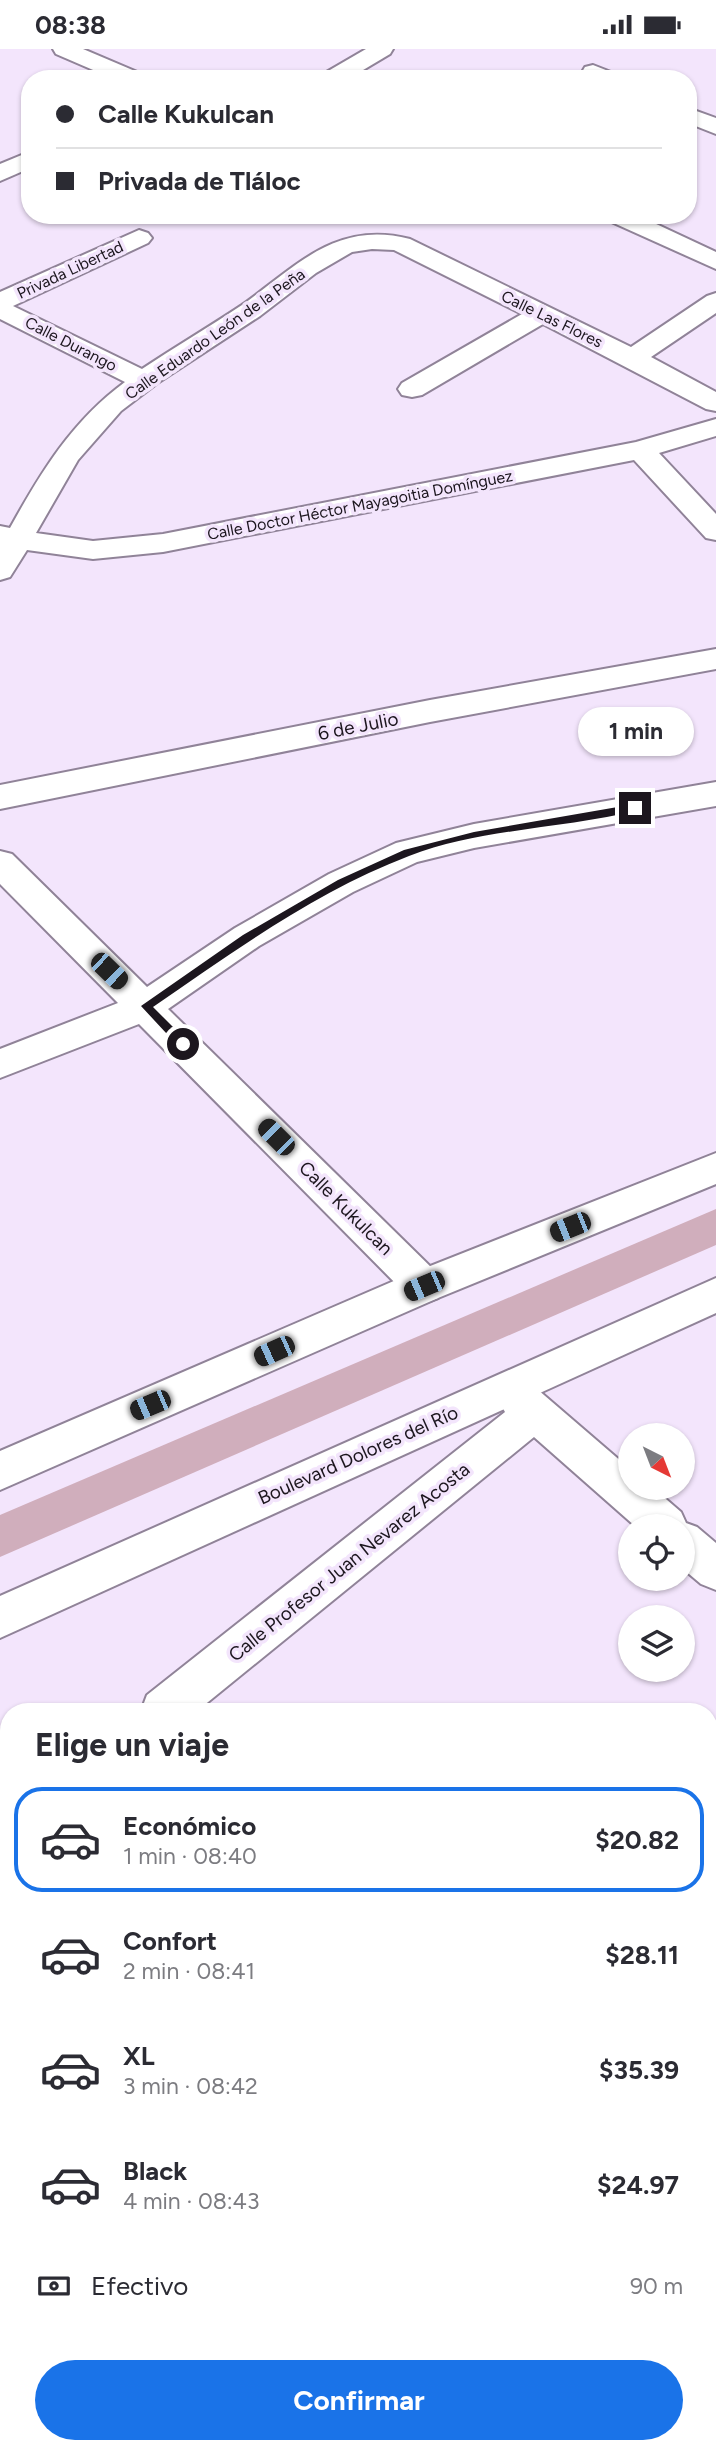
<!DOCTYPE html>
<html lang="es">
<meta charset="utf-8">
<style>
body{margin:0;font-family:Figtree,sans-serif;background:#f7f7f7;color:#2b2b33;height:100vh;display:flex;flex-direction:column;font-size:26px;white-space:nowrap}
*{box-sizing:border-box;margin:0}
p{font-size:23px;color:#7c7c81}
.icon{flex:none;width:38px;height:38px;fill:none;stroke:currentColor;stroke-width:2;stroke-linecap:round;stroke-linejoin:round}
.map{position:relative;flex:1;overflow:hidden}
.panel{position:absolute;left:0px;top:1654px;width:718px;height:751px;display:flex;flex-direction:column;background:#fff;border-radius:28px 28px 0 0;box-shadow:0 2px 5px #0004}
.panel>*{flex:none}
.hud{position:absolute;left:21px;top:21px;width:676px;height:154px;border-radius:28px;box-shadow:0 2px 5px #0004;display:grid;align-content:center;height:154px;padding:0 35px;background:#fff}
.needle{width:46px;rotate:138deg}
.tools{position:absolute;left:618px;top:1374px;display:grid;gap:14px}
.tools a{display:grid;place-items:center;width:77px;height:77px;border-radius:50%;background:#fff;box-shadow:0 2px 5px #0004;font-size:35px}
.end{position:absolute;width:32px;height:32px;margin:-16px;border:9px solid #1c161e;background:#fff;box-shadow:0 0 0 4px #fff}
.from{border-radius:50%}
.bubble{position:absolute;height:49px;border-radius:24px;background:#fff;box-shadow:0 2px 5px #0004;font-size:23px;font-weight:700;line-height:49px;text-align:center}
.car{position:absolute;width:21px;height:42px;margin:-21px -10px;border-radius:9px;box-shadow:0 0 5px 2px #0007;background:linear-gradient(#222 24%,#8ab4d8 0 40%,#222 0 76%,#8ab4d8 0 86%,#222 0)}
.hud b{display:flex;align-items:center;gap:24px;height:66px;font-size:26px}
.hud b+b{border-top:2px solid #e1e1e2}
.hud i{width:18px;height:18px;background:#2b2b33}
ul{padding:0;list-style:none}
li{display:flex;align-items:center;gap:21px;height:105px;margin:0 14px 10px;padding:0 21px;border:4px solid transparent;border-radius:28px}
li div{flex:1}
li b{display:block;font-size:26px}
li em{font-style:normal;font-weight:700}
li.active{border-color:#1a73e8}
li>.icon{width:63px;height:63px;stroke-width:1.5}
h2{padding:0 35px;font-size:32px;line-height:84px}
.pay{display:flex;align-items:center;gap:18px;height:77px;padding:0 35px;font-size:26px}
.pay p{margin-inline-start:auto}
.action{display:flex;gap:14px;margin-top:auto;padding:14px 35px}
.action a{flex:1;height:80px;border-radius:42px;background:#1a73e8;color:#fff;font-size:28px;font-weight:700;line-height:80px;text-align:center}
.status{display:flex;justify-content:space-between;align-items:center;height:49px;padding:0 35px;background:#fff;direction:ltr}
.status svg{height:19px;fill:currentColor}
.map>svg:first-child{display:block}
.green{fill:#d0aebc}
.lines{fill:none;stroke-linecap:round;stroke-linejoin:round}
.street-casing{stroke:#908398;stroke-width:4}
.secondary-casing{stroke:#908398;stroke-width:4}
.primary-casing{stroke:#908398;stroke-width:4}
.street{fill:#fff;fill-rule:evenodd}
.secondary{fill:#fff;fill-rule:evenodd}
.primary{fill:#fff;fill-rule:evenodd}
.route{fill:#1c161e}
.labels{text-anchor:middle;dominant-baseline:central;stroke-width:7;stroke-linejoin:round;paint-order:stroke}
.far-street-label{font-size:16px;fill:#1c161e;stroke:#f3e5fc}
.street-label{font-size:19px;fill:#1c161e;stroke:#f3e5fc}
</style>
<div class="status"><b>08:38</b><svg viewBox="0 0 49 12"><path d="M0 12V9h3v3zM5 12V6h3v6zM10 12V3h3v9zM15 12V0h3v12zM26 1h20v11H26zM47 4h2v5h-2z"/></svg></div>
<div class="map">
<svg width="716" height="2404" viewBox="0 0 716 2404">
<rect width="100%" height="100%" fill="#f3e5fc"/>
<path class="green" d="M 716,1160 L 716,1196 L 0,1508 L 0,1466 Z"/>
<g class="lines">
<defs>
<g id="street">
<path d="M 53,0 L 83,0 L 142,25 L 145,30 L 114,30 L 56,5 Z"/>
<path d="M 366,0 L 393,0 L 390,5 L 348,30 L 320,30 L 323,25 Z"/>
<path d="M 593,16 L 616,25 L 619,30 L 585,28 L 582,23 L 585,18 Z"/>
<path d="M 688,59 L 716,69 L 716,85 L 688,74 Z"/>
<path d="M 24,105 L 30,106 L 30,119 L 0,132 L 0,115 Z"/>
<path d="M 604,166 L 637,166 L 716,203 L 716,220 L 607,171 Z"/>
<path d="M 139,181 L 148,184 L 152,189 L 148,194 L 13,257 L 142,320 C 175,298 209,278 242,256 C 297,217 336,171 410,190 L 631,298 L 707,247 L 716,244 L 716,264 L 651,308 L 716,343 L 716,362 L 706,360 L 543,275 L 422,346 L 412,348 L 402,346 L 398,340 L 402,334 L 522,265 L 394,201 L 372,200 L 352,203 L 316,224 L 260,267 L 159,333 L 121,362 L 78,411 L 36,484 L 93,492 L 163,485 L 636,393 L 716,370 L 716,387 L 659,404 L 716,465 L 716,491 L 706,489 L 634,411 L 163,503 L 93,510 L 27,501 L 10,528 L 0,531 L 0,477 L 10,479 C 41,423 72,372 125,333 L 0,270 L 0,243 Z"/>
<path d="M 716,600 L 716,620 L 430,673 L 0,760 L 0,736 L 430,651 Z"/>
<path d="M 716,733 L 716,757 L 474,799 L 417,813 L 353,843 L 259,897 L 168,960 L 438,1225 L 443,1237 L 438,1249 L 424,1254 L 410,1249 L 139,975 L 0,1029 L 0,1000 L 118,954 L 0,835 L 0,802 L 12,805 L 147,938 L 235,879 L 329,825 L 396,794 L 474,775 Z"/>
<path d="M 516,1329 L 530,1334 L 630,1420 L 630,1438 L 652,1438 L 681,1463 L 686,1474 L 697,1478 L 716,1494 L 716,1541 L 701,1535 L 682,1519 L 682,1477 L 635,1477 L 534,1388 L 197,1662 L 141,1662 L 147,1646 L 505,1363 L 496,1347 L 502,1334 Z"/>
<path d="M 9,1765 L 9,1815 L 0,1818 L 0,1769 Z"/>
<path d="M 0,2311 L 9,2315 L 9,2379 L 0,2375 Z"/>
<path d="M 11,2396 L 67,2396 L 70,2404 L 14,2404 Z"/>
</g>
<g id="secondary">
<path d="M 716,1866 L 716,1919 L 709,1922 L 709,1869 Z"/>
<path d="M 716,1985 L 716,2039 L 709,2042 L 709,1988 Z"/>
<path d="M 180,2396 L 239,2396 L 236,2404 L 177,2404 Z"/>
<path d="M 325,2396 L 384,2396 L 381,2404 L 322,2404 Z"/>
</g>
<g id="primary">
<path d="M 716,1104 L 716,1135 L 438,1249 L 0,1441 L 0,1402 L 410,1225 Z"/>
<path d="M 716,1229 L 716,1264 L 0,1589 L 0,1547 Z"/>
</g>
</defs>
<use href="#street" class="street-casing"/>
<use href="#secondary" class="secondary-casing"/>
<use href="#primary" class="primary-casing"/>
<use href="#street" class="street"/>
<use href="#secondary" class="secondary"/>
<use href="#primary" class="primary"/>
</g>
<path class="route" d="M 635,755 L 640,759 L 639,761 C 564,780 482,779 409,807 C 317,842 234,902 153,958 L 187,992 L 187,998 L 179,998 L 141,957 L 243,886 L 338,831 L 404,801 L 474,783 Z"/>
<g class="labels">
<g class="far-street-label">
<text transform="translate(70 221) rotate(-25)">Privada Libertad</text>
<text transform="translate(552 270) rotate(26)">Calle Las Flores</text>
<text transform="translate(215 285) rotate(-35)">Calle Eduardo León de la Peña</text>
<text transform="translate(71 295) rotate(27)">Calle Durango</text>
<text transform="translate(360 456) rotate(-11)">Calle Doctor Héctor Mayagoitia Domínguez</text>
</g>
<g class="street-label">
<text transform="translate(358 677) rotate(-11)">6 de Julio</text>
<text transform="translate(346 1159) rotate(45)">Calle Kukulcan</text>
<text transform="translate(358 1406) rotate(-24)">Boulevard Dolores del Río</text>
<text transform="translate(349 1513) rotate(-39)">Calle Profesor Juan Nevarez Acosta</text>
</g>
</g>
</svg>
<div class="tools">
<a><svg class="needle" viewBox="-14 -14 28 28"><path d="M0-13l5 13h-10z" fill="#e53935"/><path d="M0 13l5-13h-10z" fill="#7c7c81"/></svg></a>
<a><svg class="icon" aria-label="locate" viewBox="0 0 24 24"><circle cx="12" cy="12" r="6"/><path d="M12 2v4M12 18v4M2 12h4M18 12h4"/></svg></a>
<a><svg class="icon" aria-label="layers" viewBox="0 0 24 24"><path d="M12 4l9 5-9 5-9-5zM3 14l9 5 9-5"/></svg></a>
</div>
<i class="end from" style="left:183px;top:995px"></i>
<i class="end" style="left:635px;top:759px"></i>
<div class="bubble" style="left:578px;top:658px;width:116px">1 min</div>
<i class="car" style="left:109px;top:922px;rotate:134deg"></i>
<i class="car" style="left:276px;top:1088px;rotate:315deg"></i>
<i class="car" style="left:570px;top:1178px;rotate:248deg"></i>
<i class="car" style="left:424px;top:1237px;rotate:247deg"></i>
<i class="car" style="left:274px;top:1302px;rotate:246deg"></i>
<i class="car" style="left:150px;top:1356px;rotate:247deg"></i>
<div class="hud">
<b><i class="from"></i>Calle Kukulcan</b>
<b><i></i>Privada de Tláloc</b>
</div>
<section class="panel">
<h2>Elige un viaje</h2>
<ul>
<li class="active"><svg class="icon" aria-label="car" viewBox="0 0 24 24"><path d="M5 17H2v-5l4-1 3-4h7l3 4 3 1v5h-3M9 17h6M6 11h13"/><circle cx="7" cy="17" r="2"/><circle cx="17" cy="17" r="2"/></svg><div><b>Económico</b><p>1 min · 08:40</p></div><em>$20.82</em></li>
<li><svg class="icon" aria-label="car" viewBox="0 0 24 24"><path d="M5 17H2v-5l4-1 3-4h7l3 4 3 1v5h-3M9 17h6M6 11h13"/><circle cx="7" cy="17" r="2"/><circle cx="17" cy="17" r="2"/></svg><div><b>Confort</b><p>2 min · 08:41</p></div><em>$28.11</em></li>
<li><svg class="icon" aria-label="car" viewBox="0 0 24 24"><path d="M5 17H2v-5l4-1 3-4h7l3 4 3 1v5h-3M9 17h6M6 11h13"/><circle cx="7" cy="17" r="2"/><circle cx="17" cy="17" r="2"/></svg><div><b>XL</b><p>3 min · 08:42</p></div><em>$35.39</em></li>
<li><svg class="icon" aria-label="car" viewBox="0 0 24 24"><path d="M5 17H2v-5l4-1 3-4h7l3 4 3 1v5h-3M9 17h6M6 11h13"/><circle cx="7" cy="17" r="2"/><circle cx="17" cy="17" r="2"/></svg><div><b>Black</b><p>4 min · 08:43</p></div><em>$24.97</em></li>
</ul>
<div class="pay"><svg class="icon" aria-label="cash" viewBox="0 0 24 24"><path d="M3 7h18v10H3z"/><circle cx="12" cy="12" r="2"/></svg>Efectivo<p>90 m</p></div>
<div class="action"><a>Confirmar</a></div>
</section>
</div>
